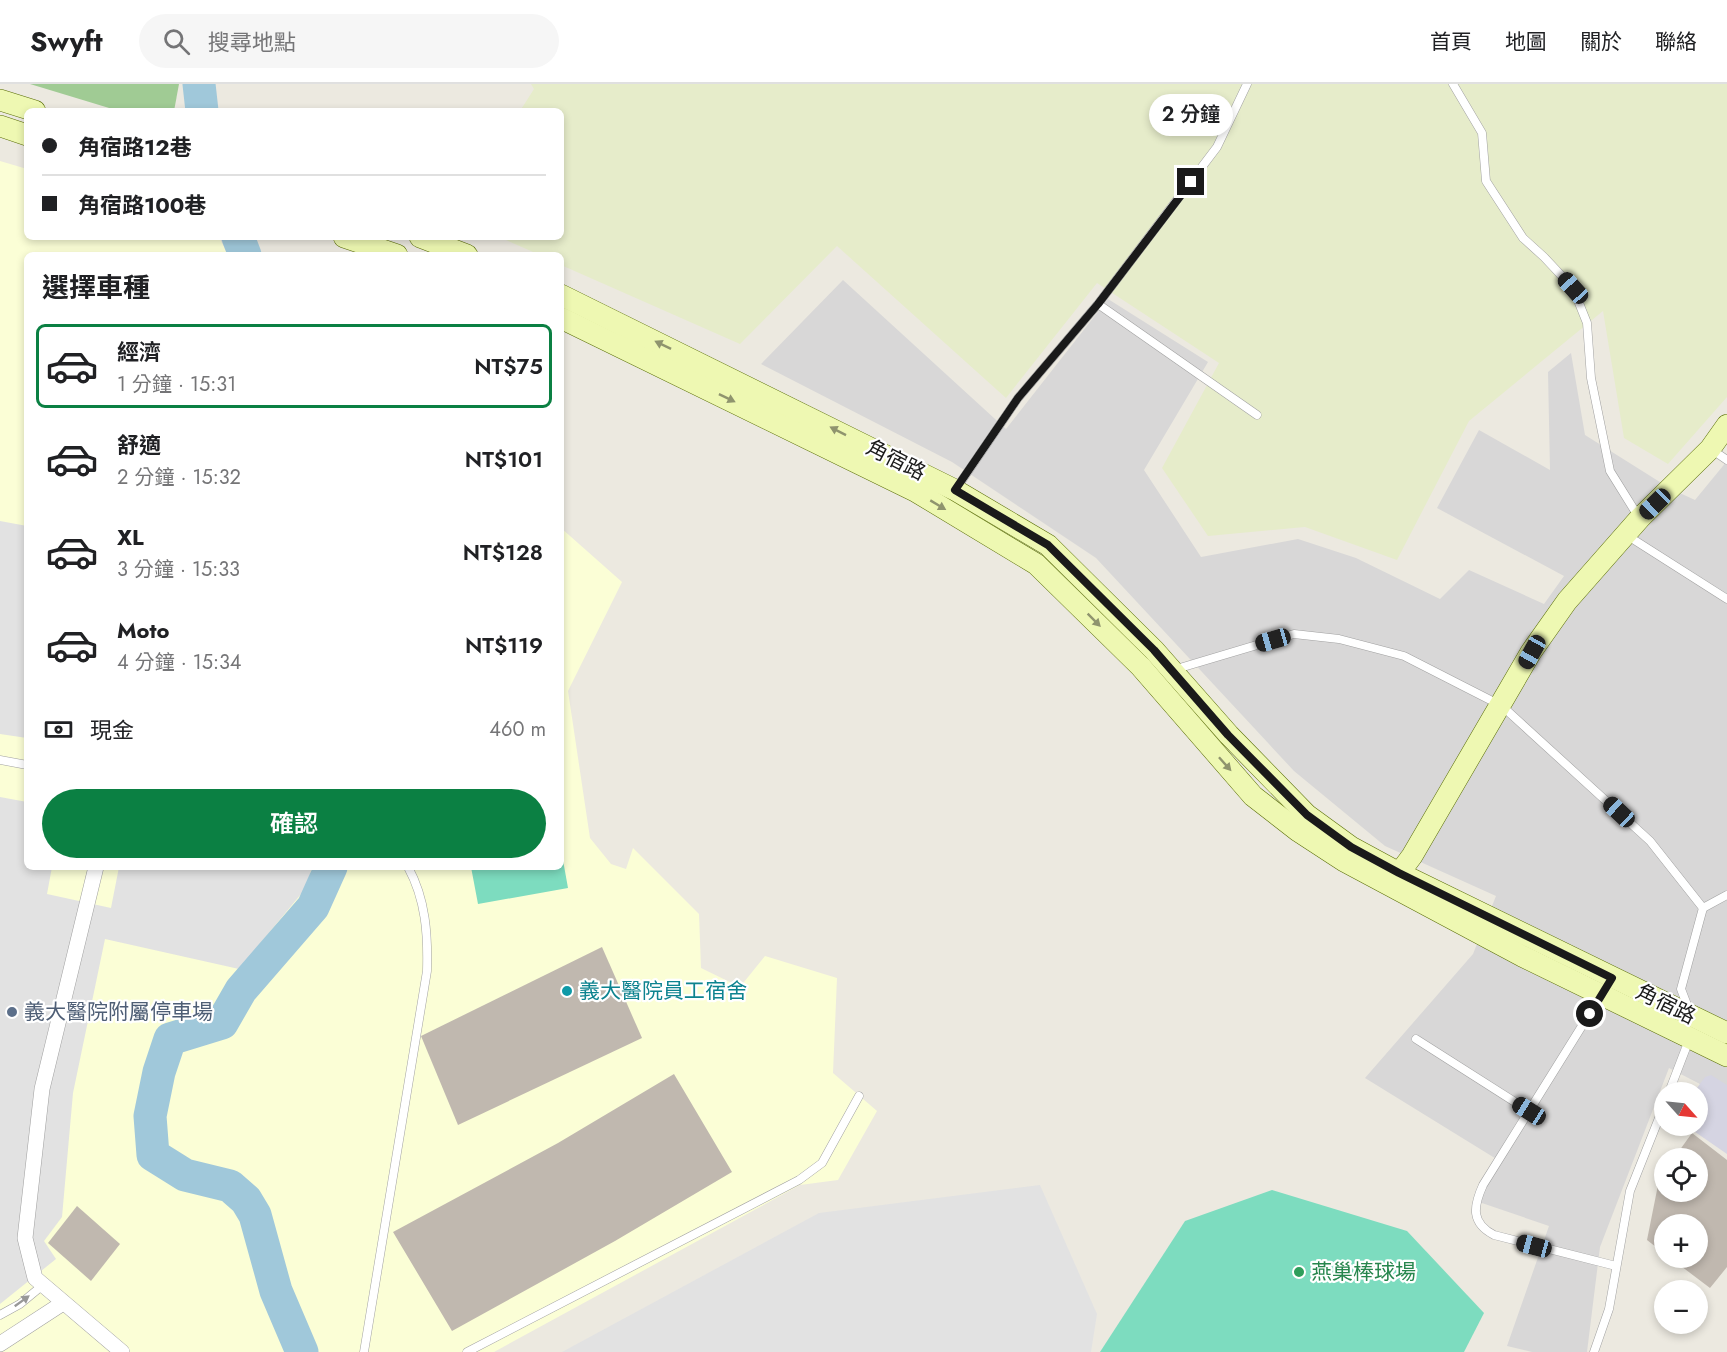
<!DOCTYPE html>
<html lang="zh-TW">
<meta charset="utf-8">
<style>
body{margin:0;font-family:Jost,"Noto Sans TC",sans-serif;background:#f6f6f6;color:#202124;height:100vh;display:flex;flex-direction:column;font-size:22px;white-space:nowrap}
*{box-sizing:border-box;margin:0}
p{font-size:20px;color:#757577}
.icon{flex:none;width:33px;height:33px;fill:none;stroke:currentColor;stroke-width:2;stroke-linecap:round;stroke-linejoin:round}
.map{position:relative;flex:1;overflow:hidden}
.side{position:absolute;left:24px;top:168px;width:540px;height:618px;display:flex;flex-direction:column;background:#fff;border-radius:9px;box-shadow:0 3px 9px #0003}
.side>*{flex:none}
.hud{position:absolute;left:24px;top:24px;width:540px;height:132px;border-radius:9px;box-shadow:0 3px 9px #0003;display:grid;align-content:center;height:132px;padding:0 18px;background:#fff}
.needle{width:39px;rotate:117deg}
.tools{position:absolute;left:1654px;top:998px;display:grid;gap:12px}
.tools a{display:grid;place-items:center;width:54px;height:54px;border-radius:50%;background:#fff;box-shadow:0 3px 9px #0003;font-size:30px}
.end{position:absolute;width:27px;height:27px;margin:-14px;border:8px solid #1a1a1a;background:#fff;box-shadow:0 0 0 3px #fff}
.from{border-radius:50%}
.bubble{position:absolute;height:42px;border-radius:21px;background:#fff;box-shadow:0 3px 9px #0003;font-size:20px;font-weight:600;line-height:42px;text-align:center}
.car{position:absolute;width:18px;height:36px;margin:-18px -9px;border-radius:8px;box-shadow:0 0 4px 2px #0007;background:linear-gradient(#222 24%,#8ab4d8 0 40%,#222 0 76%,#8ab4d8 0 86%,#222 0)}
.hud b{display:flex;align-items:center;gap:21px;height:57px;font-size:22px}
.hud b+b{border-top:2px solid #e0e0e0}
.hud i{width:15px;height:15px;background:#202124}
ul{padding:0;list-style:none}
li{display:flex;align-items:center;gap:18px;height:84px;margin:0 12px 9px;padding:0 6px;border:3px solid transparent;border-radius:9px}
li div{flex:1}
li b{display:block;font-size:22px}
li em{font-style:normal;font-weight:600}
li.selected{border-color:#0b8043}
li>.icon{width:54px;height:54px;stroke-width:1.5}
h2{padding:0 18px;font-size:27px;line-height:72px}
.pay{display:flex;align-items:center;gap:15px;height:66px;padding:0 18px;font-size:22px}
.pay p{margin-inline-start:auto}
.action{display:flex;gap:12px;margin-top:auto;padding:12px 18px}
.action a{flex:1;height:69px;border-radius:36px;background:#0b8043;color:#fff;font-size:24px;font-weight:600;line-height:69px;text-align:center}
header{display:flex;align-items:center;gap:36px;box-sizing:border-box;height:84px;padding:0 30px;background:#fff;border-bottom:2px solid #e0e0e0}
header strong{font-size:28px}
nav{display:flex;gap:33px;margin-inline-start:auto;font-size:21px}
.search{width:420px;height:54px;background:#f6f6f6;display:flex;align-items:center;gap:15px;box-sizing:border-box;padding:0 21px;border-radius:33px;color:#757577;font-size:22px}
.map>svg:first-child{display:block}
.residential{fill:#d8d7d7}
.education{fill:#fbfed6}
.farmland{fill:#e6ecca}
.forest{fill:#a0cb94}
.pitch{fill:#7ddcbf}
.parking{fill:#e2e2e2}
.plaza{fill:#d5d4e2}
.lines{fill:none;stroke-linecap:round;stroke-linejoin:round}
.river{stroke:#a0c8da;stroke-width:33}
.building{fill:#c0b8af}
.lane-casing{stroke:#a1a1a1;stroke-width:9}
.street-casing{stroke:#a1a1a1;stroke-width:16}
.secondary-casing{stroke:#596d06;stroke-width:22}
.lane{stroke:#fff;stroke-width:8}
.street{stroke:#fff;stroke-width:15}
.secondary{stroke:#eef8b2;stroke-width:21}
.oneway{fill:#8f946e}
.oneway2{fill:#989898}
.route{stroke:#1a1a1a;stroke-width:8}
.culture-dot{fill:#0f9aa8;stroke:#fff;stroke-width:2}
.service-dot{fill:#5c6f8a;stroke:#fff;stroke-width:2}
.leisure-dot{fill:#2e9e5b;stroke:#fff;stroke-width:2}
.labels{text-anchor:middle;dominant-baseline:central;stroke-width:4.5;stroke-linejoin:round;paint-order:stroke}
.street-label{font-size:21px;fill:#1a1a1a;stroke:#fff}
.culture-label{font-size:21px;fill:#0d838f;stroke:#fff;text-anchor:start}
.service-label{font-size:21px;fill:#4e5e75;stroke:#fff;text-anchor:start}
.leisure-label{font-size:21px;fill:#27864d;stroke:#fff;text-anchor:start}
</style>
<header>
<strong>Swyft</strong>
<div class="search"><svg class="icon" aria-label="search" viewBox="0 0 24 24"><circle cx="10" cy="10" r="6"/><path d="M15 15l6 6"/></svg>搜尋地點</div>
<nav><a>首頁</a><a>地圖</a><a>關於</a><a>聯絡</a></nav>
</header>
<div class="map">
<svg width="1727" height="1268" viewBox="0 0 1727 1268">
<rect width="100%" height="100%" fill="#ece9e0"/>
<path class="residential" d="M 843,196 L 1006,345 L 1108,215 L 1208,278 L 1144,386 L 1201,473 L 1298,455 L 1356,474 L 1440,515 L 1469,486 L 1544,520 L 1564,492 L 1437,424 L 1479,346 L 1550,386 L 1548,288 L 1571,269 L 1585,351 L 1671,405 L 1695,416 L 1727,377 L 1727,1014 L 1669,984 L 1600,1163 L 1587,1268 L 1532,1268 L 1507,1262 L 1549,1142 L 1476,1117 L 1498,1076 L 1365,994 L 1473,870 L 1496,812 L 1385,762 L 1294,687 L 1096,474 L 952,378 L 761,280 Z"/>
<path class="education" d="M 0,77 L 27,85 L 27,153 L 219,153 L 228,171 L 27,171 L 27,783 L 561,783 L 561,444 L 622,498 L 568,607 L 590,754 L 611,780 L 626,785 L 633,764 L 699,830 L 701,884 L 740,903 L 765,872 L 837,894 L 833,989 L 877,1027 L 838,1096 L 800,1101 L 494,1268 L 0,1268 Z"/>
<path class="farmland" d="M 531,0 L 1727,0 L 1727,313 L 1668,380 L 1624,354 L 1603,227 L 1469,337 L 1397,476 L 1305,443 L 1208,452 L 1162,384 L 1219,279 L 1097,199 L 1006,314 L 837,162 L 740,260 L 561,181 L 561,171 L 540,171 L 499,153 L 561,153 L 561,27 L 520,27 L 534,5 Z"/>
<path class="forest" d="M 30,0 L 179,0 L 174,27 L 119,27 Z"/>
<g class="pitch">
<path d="M 561,765 L 568,804 L 478,820 L 471,783 L 561,783 Z"/>
<path d="M 1272,1106 L 1407,1147 L 1484,1229 L 1464,1268 L 1100,1268 L 1185,1137 Z"/>
</g>
<g class="parking">
<path d="M 0,437 L 27,442 L 27,654 L 0,650 Z"/>
<path d="M 0,713 L 27,718 L 27,783 L 52,783 L 47,810 L 111,824 L 119,783 L 312,783 L 306,804 L 239,885 L 105,855 L 73,1009 L 62,1133 L 44,1157 L 56,1175 L 0,1220 Z"/>
<path d="M 1040,1101 L 1097,1230 L 1091,1268 L 562,1268 L 819,1129 Z"/>
</g>
<path class="plaza" d="M 1711,991 L 1727,1001 L 1727,1070 L 1685,1041 L 1698,1041 L 1698,1008 L 1694,1008 L 1705,993 Z"/>
<g class="lines">
<g class="river">
<path d="M 199,0 L 202,27"/>
<path d="M 238,153 L 245,171"/>
<path d="M 302,1268 L 276,1207 L 255,1131 L 246,1116 L 230,1102 L 185,1091 L 153,1071 L 150,1032 L 159,988 L 170,955 L 222,939 L 241,906 L 313,823 L 331,783"/>
</g>
</g>
<g class="building">
<path d="M 602,863 L 642,954 L 458,1041 L 421,952 Z"/>
<path d="M 674,990 L 732,1088 L 615,1157 L 452,1247 L 393,1148 L 558,1059 Z"/>
<path d="M 1692,1049 L 1727,1076 L 1727,1183 L 1710,1204 L 1669,1173 L 1698,1173 L 1698,1140 L 1665,1140 L 1665,1170 L 1647,1156 L 1659,1096 L 1665,1087 L 1665,1107 L 1698,1107 L 1698,1074 L 1674,1074 Z"/>
<path d="M 77,1122 L 120,1160 L 91,1197 L 48,1159 Z"/>
</g>
<g class="lines">
<defs>
<g id="lane">
<path d="M 1453,0 L 1482,49 L 1486,97 L 1523,154 L 1544,173 L 1573,204 L 1587,239 L 1591,294 L 1610,387 L 1638,432"/>
<path d="M 1098,220 L 1257,331"/>
<path d="M 1711,365 L 1727,376"/>
<path d="M 956,405 L 1018,314 L 1098,220 L 1217,63 L 1247,0"/>
<path d="M 1628,452 L 1727,515"/>
<path d="M 1173,586 L 1294,550 L 1339,555 L 1404,572 L 1502,622 L 1650,757 L 1703,824"/>
<path d="M 0,676 L 27,681"/>
<path d="M 1600,913 L 1483,1101 C 1473,1123 1471,1139 1494,1151 L 1616,1182"/>
<path d="M 1689,926 L 1681,905 L 1703,824 L 1727,811"/>
<path d="M 1416,955 L 1529,1027"/>
<path d="M 1669,1008 L 1689,956"/>
<path d="M 0,1231 L 20,1220 L 43,1201"/>
<path d="M 364,1268 L 427,887 C 428,851 426,816 408,783"/>
<path d="M 467,1268 L 799,1096 L 822,1079 L 859,1012"/>
<path d="M 1594,1268 L 1609,1225 L 1630,1107 L 1665,1019"/>
</g>
<g id="street">
<path d="M 96,783 L 42,1005 L 25,1154 L 35,1194 L 122,1268"/>
<path d="M 0,1260 L 63,1219"/>
</g>
<g id="secondary">
<path d="M 0,16 L 35,27"/>
<path d="M 0,42 L 27,51"/>
<path d="M 344,153 L 397,171"/>
<path d="M 420,153 L 467,171"/>
<path d="M 561,211 L 955,406 L 1048,461 L 1154,566 L 1229,651 L 1307,731 L 1351,763 L 1399,789 L 1727,949"/>
<path d="M 561,234 L 915,407 L 1036,480 L 1141,583 L 1253,712 L 1298,747 L 1344,777 L 1522,872 L 1727,972"/>
<path d="M 1391,800 L 1412,772 L 1531,568 L 1567,517 L 1640,434 L 1710,365 L 1727,341"/>
</g>
</defs>
<use href="#lane" class="lane-casing"/>
<use href="#street" class="street-casing"/>
<use href="#secondary" class="secondary-casing"/>
<use href="#lane" class="lane"/>
<use href="#street" class="street"/>
<use href="#secondary" class="secondary"/>
</g>
<defs><path id="oneway-solid" d="M-6-.8H1V-3.2L6.5 0L1 3.2V.8H-6Z" transform="scale(1.5)"/></defs>
<g class="oneway">
<use href="#oneway-solid" transform="translate(663 261) rotate(-154)"/>
<use href="#oneway-solid" transform="translate(727 314) rotate(26)"/>
<use href="#oneway-solid" transform="translate(838 347) rotate(-153)"/>
<use href="#oneway-solid" transform="translate(938 421) rotate(31)"/>
<use href="#oneway-solid" transform="translate(1094 536) rotate(45)"/>
<use href="#oneway-solid" transform="translate(1225 680) rotate(48)"/>
</g>
<use class="oneway2" href="#oneway-solid" transform="translate(22 1217) rotate(-36)"/>
<g class="lines">
<path class="route" d="M 1191,98 L 1098,220 L 1018,314 L 955,406 L 1048,461 L 1154,566 L 1228,651 L 1307,731 L 1351,763 L 1399,789 L 1612,894 L 1590,930"/>
</g>
<circle class="culture-dot" cx="567" cy="907" r="6"/>
<circle class="service-dot" cx="12" cy="928" r="6"/>
<circle class="leisure-dot" cx="1299" cy="1188" r="6"/>
<g class="labels">
<g class="street-label">
<text transform="translate(896 376) rotate(27)">角宿路</text>
<text transform="translate(1666 920) rotate(26)">角宿路</text>
</g>
<g class="culture-label">
<text x="579" y="907">義大醫院員工宿舍</text>
</g>
<g class="service-label">
<text x="24" y="928">義大醫院附屬停車場</text>
</g>
<g class="leisure-label">
<text x="1311" y="1188">燕巢棒球場</text>
</g>
</g>
</svg>
<div class="tools">
<a><svg class="needle" viewBox="-14 -14 28 28"><path d="M0-13l5 13h-10z" fill="#e53935"/><path d="M0 13l5-13h-10z" fill="#757577"/></svg></a>
<a><svg class="icon" aria-label="locate" viewBox="0 0 24 24"><circle cx="12" cy="12" r="6"/><path d="M12 2v4M12 18v4M2 12h4M18 12h4"/></svg></a>
<a>+</a>
<a>−</a>
</div>
<i class="end from" style="left:1590px;top:930px"></i>
<i class="end" style="left:1191px;top:98px"></i>
<div class="bubble" style="left:1149px;top:10px;width:84px">2 分鐘</div>
<i class="car" style="left:1573px;top:204px;rotate:318deg"></i>
<i class="car" style="left:1655px;top:420px;rotate:226deg"></i>
<i class="car" style="left:1273px;top:556px;rotate:254deg"></i>
<i class="car" style="left:1532px;top:568px;rotate:209deg"></i>
<i class="car" style="left:1619px;top:728px;rotate:313deg"></i>
<i class="car" style="left:1529px;top:1027px;rotate:302deg"></i>
<i class="car" style="left:1534px;top:1162px;rotate:285deg"></i>
<div class="hud">
<b><i class="from"></i>角宿路12巷</b>
<b><i></i>角宿路100巷</b>
</div>
<section class="side">
<h2>選擇車種</h2>
<ul>
<li class="selected"><svg class="icon" aria-label="car" viewBox="0 0 24 24"><path d="M5 17H2v-5l4-1 3-4h7l3 4 3 1v5h-3M9 17h6M6 11h13"/><circle cx="7" cy="17" r="2"/><circle cx="17" cy="17" r="2"/></svg><div><b>經濟</b><p>1 分鐘 · 15:31</p></div><em>NT$75</em></li>
<li><svg class="icon" aria-label="car" viewBox="0 0 24 24"><path d="M5 17H2v-5l4-1 3-4h7l3 4 3 1v5h-3M9 17h6M6 11h13"/><circle cx="7" cy="17" r="2"/><circle cx="17" cy="17" r="2"/></svg><div><b>舒適</b><p>2 分鐘 · 15:32</p></div><em>NT$101</em></li>
<li><svg class="icon" aria-label="car" viewBox="0 0 24 24"><path d="M5 17H2v-5l4-1 3-4h7l3 4 3 1v5h-3M9 17h6M6 11h13"/><circle cx="7" cy="17" r="2"/><circle cx="17" cy="17" r="2"/></svg><div><b>XL</b><p>3 分鐘 · 15:33</p></div><em>NT$128</em></li>
<li><svg class="icon" aria-label="car" viewBox="0 0 24 24"><path d="M5 17H2v-5l4-1 3-4h7l3 4 3 1v5h-3M9 17h6M6 11h13"/><circle cx="7" cy="17" r="2"/><circle cx="17" cy="17" r="2"/></svg><div><b>Moto</b><p>4 分鐘 · 15:34</p></div><em>NT$119</em></li>
</ul>
<div class="pay"><svg class="icon" aria-label="cash" viewBox="0 0 24 24"><path d="M3 7h18v10H3z"/><circle cx="12" cy="12" r="2"/></svg>現金<p>460 m</p></div>
<div class="action"><a>確認</a></div>
</section>
</div>
